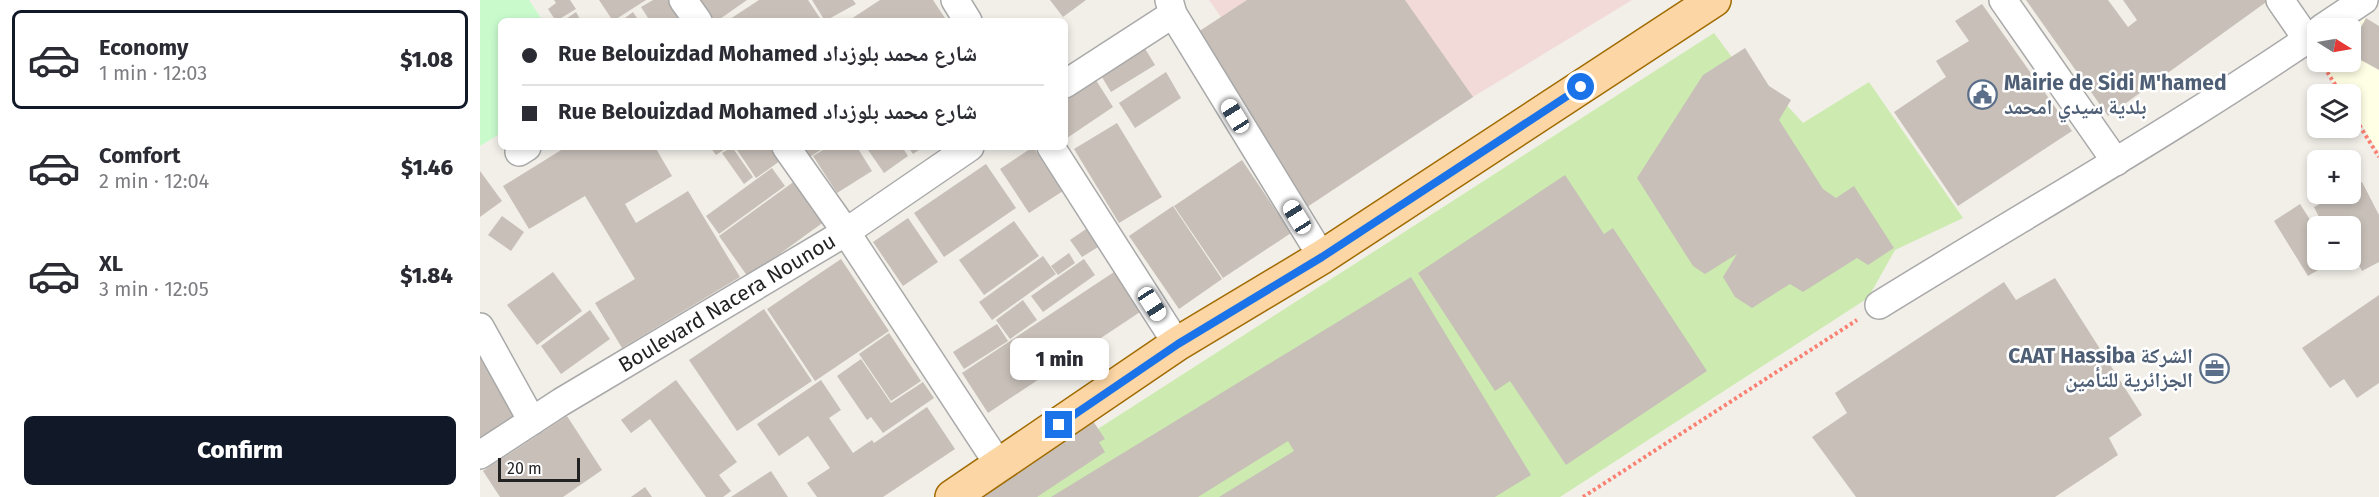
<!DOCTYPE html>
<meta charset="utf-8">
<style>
body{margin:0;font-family:"Fira Sans","Noto Naskh Arabic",sans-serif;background:#f7f7f7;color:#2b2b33;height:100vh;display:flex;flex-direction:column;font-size:22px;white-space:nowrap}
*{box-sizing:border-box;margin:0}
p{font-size:20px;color:#7c7c81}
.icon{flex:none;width:33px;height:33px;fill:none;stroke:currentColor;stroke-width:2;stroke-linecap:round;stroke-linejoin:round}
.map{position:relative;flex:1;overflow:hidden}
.sheet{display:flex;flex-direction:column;background:#fff;width:480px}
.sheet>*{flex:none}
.hud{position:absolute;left:18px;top:18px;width:570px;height:132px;border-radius:9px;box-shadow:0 3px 9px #0003;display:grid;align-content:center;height:132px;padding:0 24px;background:#fff}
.needle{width:39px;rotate:101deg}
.tools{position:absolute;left:1827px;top:18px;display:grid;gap:12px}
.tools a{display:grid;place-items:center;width:54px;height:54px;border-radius:9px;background:#fff;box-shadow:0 3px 9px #0003;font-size:30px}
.scale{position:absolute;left:18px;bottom:15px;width:82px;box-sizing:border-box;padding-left:6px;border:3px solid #222;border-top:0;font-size:16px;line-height:21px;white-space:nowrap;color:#222;-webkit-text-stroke:4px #fff;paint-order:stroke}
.end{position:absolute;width:27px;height:27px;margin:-14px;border:8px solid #1a73e8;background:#fff;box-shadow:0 0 0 3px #fff}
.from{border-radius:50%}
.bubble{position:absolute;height:42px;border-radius:9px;background:#fff;box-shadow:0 3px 9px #0003;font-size:20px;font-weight:800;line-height:42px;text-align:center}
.car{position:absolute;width:18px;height:36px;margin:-18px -9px;border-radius:8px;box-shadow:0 0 4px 2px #0007;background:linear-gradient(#fff 24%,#345 0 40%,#fff 0 76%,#345 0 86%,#fff 0)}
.hud b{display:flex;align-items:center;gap:21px;height:57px;font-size:22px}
.hud b+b{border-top:2px solid #e1e1e2}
.hud i{width:15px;height:15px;background:#2b2b33}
ul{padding:10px 0 0;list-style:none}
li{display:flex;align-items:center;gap:18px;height:99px;margin:0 12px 9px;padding:0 12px;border:3px solid transparent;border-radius:9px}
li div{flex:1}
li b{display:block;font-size:22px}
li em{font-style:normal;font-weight:800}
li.selected{border-color:#111827}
li>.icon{width:54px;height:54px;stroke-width:1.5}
.cta{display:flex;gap:12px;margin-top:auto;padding:12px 24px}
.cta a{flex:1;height:69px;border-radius:9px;background:#111827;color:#fff;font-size:24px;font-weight:800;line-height:69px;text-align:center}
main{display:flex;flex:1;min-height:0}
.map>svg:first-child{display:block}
.commercial{fill:#f2dad9}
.education{fill:#ffffe5}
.grass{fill:#cdebb0}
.park{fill:#c8facc}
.building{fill:#c7bfb8}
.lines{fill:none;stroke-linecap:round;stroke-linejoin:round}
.minor-casing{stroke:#a9a9a9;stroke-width:30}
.major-casing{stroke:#a06b00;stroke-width:36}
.path{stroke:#fa8072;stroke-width:4;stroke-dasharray:3 3;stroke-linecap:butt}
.minor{stroke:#fff;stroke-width:27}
.major{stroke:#fcd6a4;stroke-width:33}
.route{stroke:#1a73e8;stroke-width:8}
.labels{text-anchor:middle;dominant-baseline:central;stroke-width:5;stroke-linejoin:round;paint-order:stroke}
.service-label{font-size:21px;font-weight:bold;fill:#4e5e75;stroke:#fff;text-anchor:start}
.street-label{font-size:21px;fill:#222;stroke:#fff}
</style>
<main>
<section class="sheet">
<ul>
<li class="selected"><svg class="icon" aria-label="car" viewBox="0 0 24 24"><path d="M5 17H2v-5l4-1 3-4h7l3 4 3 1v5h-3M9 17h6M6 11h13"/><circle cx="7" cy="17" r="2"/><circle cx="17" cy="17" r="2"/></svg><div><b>Economy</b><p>1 min · 12:03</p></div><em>$1.08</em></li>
<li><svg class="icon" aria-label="car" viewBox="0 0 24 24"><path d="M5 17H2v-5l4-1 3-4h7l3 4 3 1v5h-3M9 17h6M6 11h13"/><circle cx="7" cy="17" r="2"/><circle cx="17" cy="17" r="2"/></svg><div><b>Comfort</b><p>2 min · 12:04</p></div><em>$1.46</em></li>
<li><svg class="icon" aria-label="car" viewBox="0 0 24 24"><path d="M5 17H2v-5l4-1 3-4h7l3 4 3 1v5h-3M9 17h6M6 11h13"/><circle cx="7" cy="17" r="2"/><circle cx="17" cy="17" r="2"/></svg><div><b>XL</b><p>3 min · 12:05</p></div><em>$1.84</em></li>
</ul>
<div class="cta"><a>Confirm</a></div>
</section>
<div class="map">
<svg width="1899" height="497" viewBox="0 0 1899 497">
<rect width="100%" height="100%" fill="#f2efe9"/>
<path class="commercial" d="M 729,0 L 1152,0 L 993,97 L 818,213 L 709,38 L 741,17 Z"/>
<path class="education" d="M 1886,18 L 1899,26 L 1899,152 L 1871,109 L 1870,94 L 1861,94 L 1839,62 L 1870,62 L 1869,28 Z"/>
<path class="grass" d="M 1234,33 L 1289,107 L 1302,100 L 1323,123 L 1389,82 L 1483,218 L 1415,250 L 1388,298 L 1080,497 L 512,497 Z"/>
<path class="park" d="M 0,0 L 49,0 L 63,21 L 21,21 L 21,133 L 0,146 Z"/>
<g class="building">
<path d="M 74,0 L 90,0 L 96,9 L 76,21 L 68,9 L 76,3 Z"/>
<path d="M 119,0 L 166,0 L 133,21 Z"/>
<path d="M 173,0 L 188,0 L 201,21 L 170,21 L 161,7 Z"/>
<path d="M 219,0 L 267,0 L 237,21 L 234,21 Z"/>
<path d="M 279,0 L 328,0 L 342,21 L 247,21 Z"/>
<path d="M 332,0 L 373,0 L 376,4 L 345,21 Z"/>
<path d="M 400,0 L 453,0 L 467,21 L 368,21 Z"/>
<path d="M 570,0 L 606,0 L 583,17 Z"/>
<path d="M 767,0 L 925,0 L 993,97 L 818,213 L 709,38 Z"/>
<path d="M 1546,0 L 1628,0 L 1648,27 L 1657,20 L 1643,0 L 1789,0 L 1628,116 Z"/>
<path d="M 1502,4 L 1592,131 L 1478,206 L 1414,112 L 1466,77 L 1456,61 L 1489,41 L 1475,21 Z"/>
<path d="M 96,12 L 101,21 L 83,21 Z"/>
<path d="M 153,12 L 159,21 L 141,21 Z"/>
<path d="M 1886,18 L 1899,26 L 1899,70 L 1870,54 L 1870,47 Z"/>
<path d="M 661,42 L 675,65 L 631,92 L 617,69 Z"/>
<path d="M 1265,48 L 1289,86 L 1311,100 L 1299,120 L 1343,189 L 1356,198 L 1374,186 L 1414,248 L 1388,265 L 1377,258 L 1323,292 L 1310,284 L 1272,308 L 1255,297 L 1243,277 L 1257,254 L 1225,274 L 1213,266 L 1157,178 L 1223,75 Z"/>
<path d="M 686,72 L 701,98 L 655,128 L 639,103 Z"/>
<path d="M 614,77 L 633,107 L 587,138 L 585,96 Z"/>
<path d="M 637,123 L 682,197 L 639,223 L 594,149 Z"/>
<path d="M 86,147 L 175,147 L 192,176 L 145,204 L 156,223 L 208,191 L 260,277 L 142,348 L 115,303 L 155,279 L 105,196 L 49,229 L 23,186 Z"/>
<path d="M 230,147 L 248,147 L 236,155 Z"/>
<path d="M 252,147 L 273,177 L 264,184 L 242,153 Z"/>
<path d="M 255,147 L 301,147 L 307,156 L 276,178 Z"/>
<path d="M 312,147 L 345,147 L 322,162 Z"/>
<path d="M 348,147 L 377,147 L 392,171 L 357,193 L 333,156 Z"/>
<path d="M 386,147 L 422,147 L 428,156 L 404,173 Z"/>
<path d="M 428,147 L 443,147 L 433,154 Z"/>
<path d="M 553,147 L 583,191 L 549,213 L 520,169 Z"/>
<path d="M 762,160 L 811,233 L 743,278 L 694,206 Z"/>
<path d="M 506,164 L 536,208 L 464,257 L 434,213 Z"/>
<path d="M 292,168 L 305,186 L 239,234 L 226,216 Z"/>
<path d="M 0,171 L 22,201 L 0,217 Z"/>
<path d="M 323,175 L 352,216 L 268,277 L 239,236 Z"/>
<path d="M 1085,175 L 1124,234 L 1133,228 L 1227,371 L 1086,465 L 1030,381 L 1015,391 L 938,273 Z"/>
<path d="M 1882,182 L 1899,215 L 1899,262 L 1882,271 L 1870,248 L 1870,226 L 1839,226 L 1842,223 L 1834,207 L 1860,194 L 1870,194 L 1870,188 Z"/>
<path d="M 1820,204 L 1838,232 L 1838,260 L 1855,260 L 1828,276 L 1794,221 Z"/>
<path d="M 693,206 L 742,279 L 699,309 L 649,236 Z"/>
<path d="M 22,216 L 44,232 L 31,251 L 8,235 Z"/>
<path d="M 428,218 L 458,262 L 423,286 L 393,242 Z"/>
<path d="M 534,221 L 559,256 L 504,295 L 479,260 Z"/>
<path d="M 606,229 L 618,247 L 602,257 L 590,240 Z"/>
<path d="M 589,253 L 595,263 L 578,275 L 571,266 Z"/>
<path d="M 563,256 L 576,274 L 512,320 L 499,302 Z"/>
<path d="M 361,259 L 409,331 L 335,381 L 287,309 Z"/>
<path d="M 604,259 L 615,275 L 563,312 L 551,296 Z"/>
<path d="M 73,272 L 102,311 L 57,345 L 27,305 Z"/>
<path d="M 634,272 L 660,312 L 508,413 L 482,373 Z"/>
<path d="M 931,277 L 1051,475 L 1015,497 L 739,497 L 814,451 L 808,441 L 718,497 L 571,497 Z"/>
<path d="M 1575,278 L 1662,415 L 1629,438 L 1638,455 L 1575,497 L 1376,497 L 1332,437 L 1367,413 L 1355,393 L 1524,282 L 1536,300 Z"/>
<path d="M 1899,295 L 1899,383 L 1877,398 L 1864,379 L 1850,388 L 1822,348 Z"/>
<path d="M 543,300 L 557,320 L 530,339 L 516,320 Z"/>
<path d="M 284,309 L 332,381 L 257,431 L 209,360 Z"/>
<path d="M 110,310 L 130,339 L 81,374 L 61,346 Z"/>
<path d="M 517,324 L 528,341 L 484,369 L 473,352 Z"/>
<path d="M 409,333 L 441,381 L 411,401 L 379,354 Z"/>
<path d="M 0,348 L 43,414 L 0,442 Z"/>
<path d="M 381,359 L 411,403 L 443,382 L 454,398 L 403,433 L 391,417 L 387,420 L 357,376 Z"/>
<path d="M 196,380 L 257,462 L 239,475 L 251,491 L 243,497 L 226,497 L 170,419 L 151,433 L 141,420 Z"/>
<path d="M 341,380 L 361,410 L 349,418 L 373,453 L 392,440 L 394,443 L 447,407 L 475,449 L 403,497 L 337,497 L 327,483 L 350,468 L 328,436 L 299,456 L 277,424 Z"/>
<path d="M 87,416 L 122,470 L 83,497 L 20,497 L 3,471 Z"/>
<path d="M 613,421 L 625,439 L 619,442 L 625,452 L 557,497 L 499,497 Z"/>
<path d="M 291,471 L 308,497 L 251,497 Z"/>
<path d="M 165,487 L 172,497 L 151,497 Z"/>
</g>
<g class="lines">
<defs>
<g id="minor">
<path d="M 203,0 L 218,21"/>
<path d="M 475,0 L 488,21"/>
<path d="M 689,0 L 693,14 L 842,257"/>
<path d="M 1523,0 L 1636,162"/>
<path d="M 1800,0 L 1827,39"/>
<path d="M 1842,28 L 1884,0"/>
<path d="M 585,84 L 693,14"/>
<path d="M 306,147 L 366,232 L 519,465"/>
<path d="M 571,147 L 697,344"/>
<path d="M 39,152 L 47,147"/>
<path d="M 1399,305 C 1546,214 1696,129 1838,32"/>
<path d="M 0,327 L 52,421"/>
<path d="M 0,455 L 81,402 L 366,232 L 490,147"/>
</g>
<path id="major" d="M 472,497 L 697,344 L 842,257 L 1234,0"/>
</defs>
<use href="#minor" class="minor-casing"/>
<use href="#major" class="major-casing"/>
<g class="path">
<path d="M 1841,62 L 1861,94"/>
<path d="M 1870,110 L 1899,157"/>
<path d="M 1103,497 L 1377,320"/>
</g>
<use href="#minor" class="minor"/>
<use href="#major" class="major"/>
</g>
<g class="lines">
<path class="route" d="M 579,425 L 698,344 L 842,257 L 1101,87"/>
</g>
<defs>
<symbol id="civic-ring" viewBox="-11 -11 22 22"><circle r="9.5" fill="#fff" stroke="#5c6f8a" stroke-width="1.5"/><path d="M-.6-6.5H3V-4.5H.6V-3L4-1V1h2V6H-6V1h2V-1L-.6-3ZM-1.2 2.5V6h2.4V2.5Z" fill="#5c6f8a"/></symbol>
<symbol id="office-ring" viewBox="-11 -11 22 22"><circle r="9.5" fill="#fff" stroke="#5c6f8a" stroke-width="1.5"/><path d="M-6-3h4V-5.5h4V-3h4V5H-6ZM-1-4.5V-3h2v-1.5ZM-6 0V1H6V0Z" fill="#5c6f8a"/></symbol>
</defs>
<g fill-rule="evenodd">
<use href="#civic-ring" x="1486" y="78" width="33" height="33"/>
<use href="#office-ring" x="1718" y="352" width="33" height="33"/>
</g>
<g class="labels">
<g class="service-label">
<text x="1524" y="83">Mairie de Sidi M'hamed<tspan x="1524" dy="24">بلدية سيدي امحمد</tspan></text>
<text x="1713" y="356" text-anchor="end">CAAT Hassiba الشركة<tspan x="1713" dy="24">الجزائرية للتأمين</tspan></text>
</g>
<g class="street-label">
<text transform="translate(247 303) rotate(-31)">Boulevard Nacera Nounou</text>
</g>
</g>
</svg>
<div class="tools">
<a><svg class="needle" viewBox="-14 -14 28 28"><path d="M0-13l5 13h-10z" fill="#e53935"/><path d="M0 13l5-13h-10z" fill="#7c7c81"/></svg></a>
<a><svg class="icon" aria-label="layers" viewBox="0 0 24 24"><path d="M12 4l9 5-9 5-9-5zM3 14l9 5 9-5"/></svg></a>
<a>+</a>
<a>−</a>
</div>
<div class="scale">20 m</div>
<i class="end from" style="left:1101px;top:87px"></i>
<i class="end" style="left:579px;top:425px"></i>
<div class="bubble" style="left:530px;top:338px;width:99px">1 min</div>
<i class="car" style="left:755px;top:116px;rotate:328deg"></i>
<i class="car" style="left:817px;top:217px;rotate:328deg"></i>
<i class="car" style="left:672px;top:304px;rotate:147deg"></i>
<div class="hud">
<b><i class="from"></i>Rue Belouizdad Mohamed شارع محمد بلوزداد</b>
<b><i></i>Rue Belouizdad Mohamed شارع محمد بلوزداد</b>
</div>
</div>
</main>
